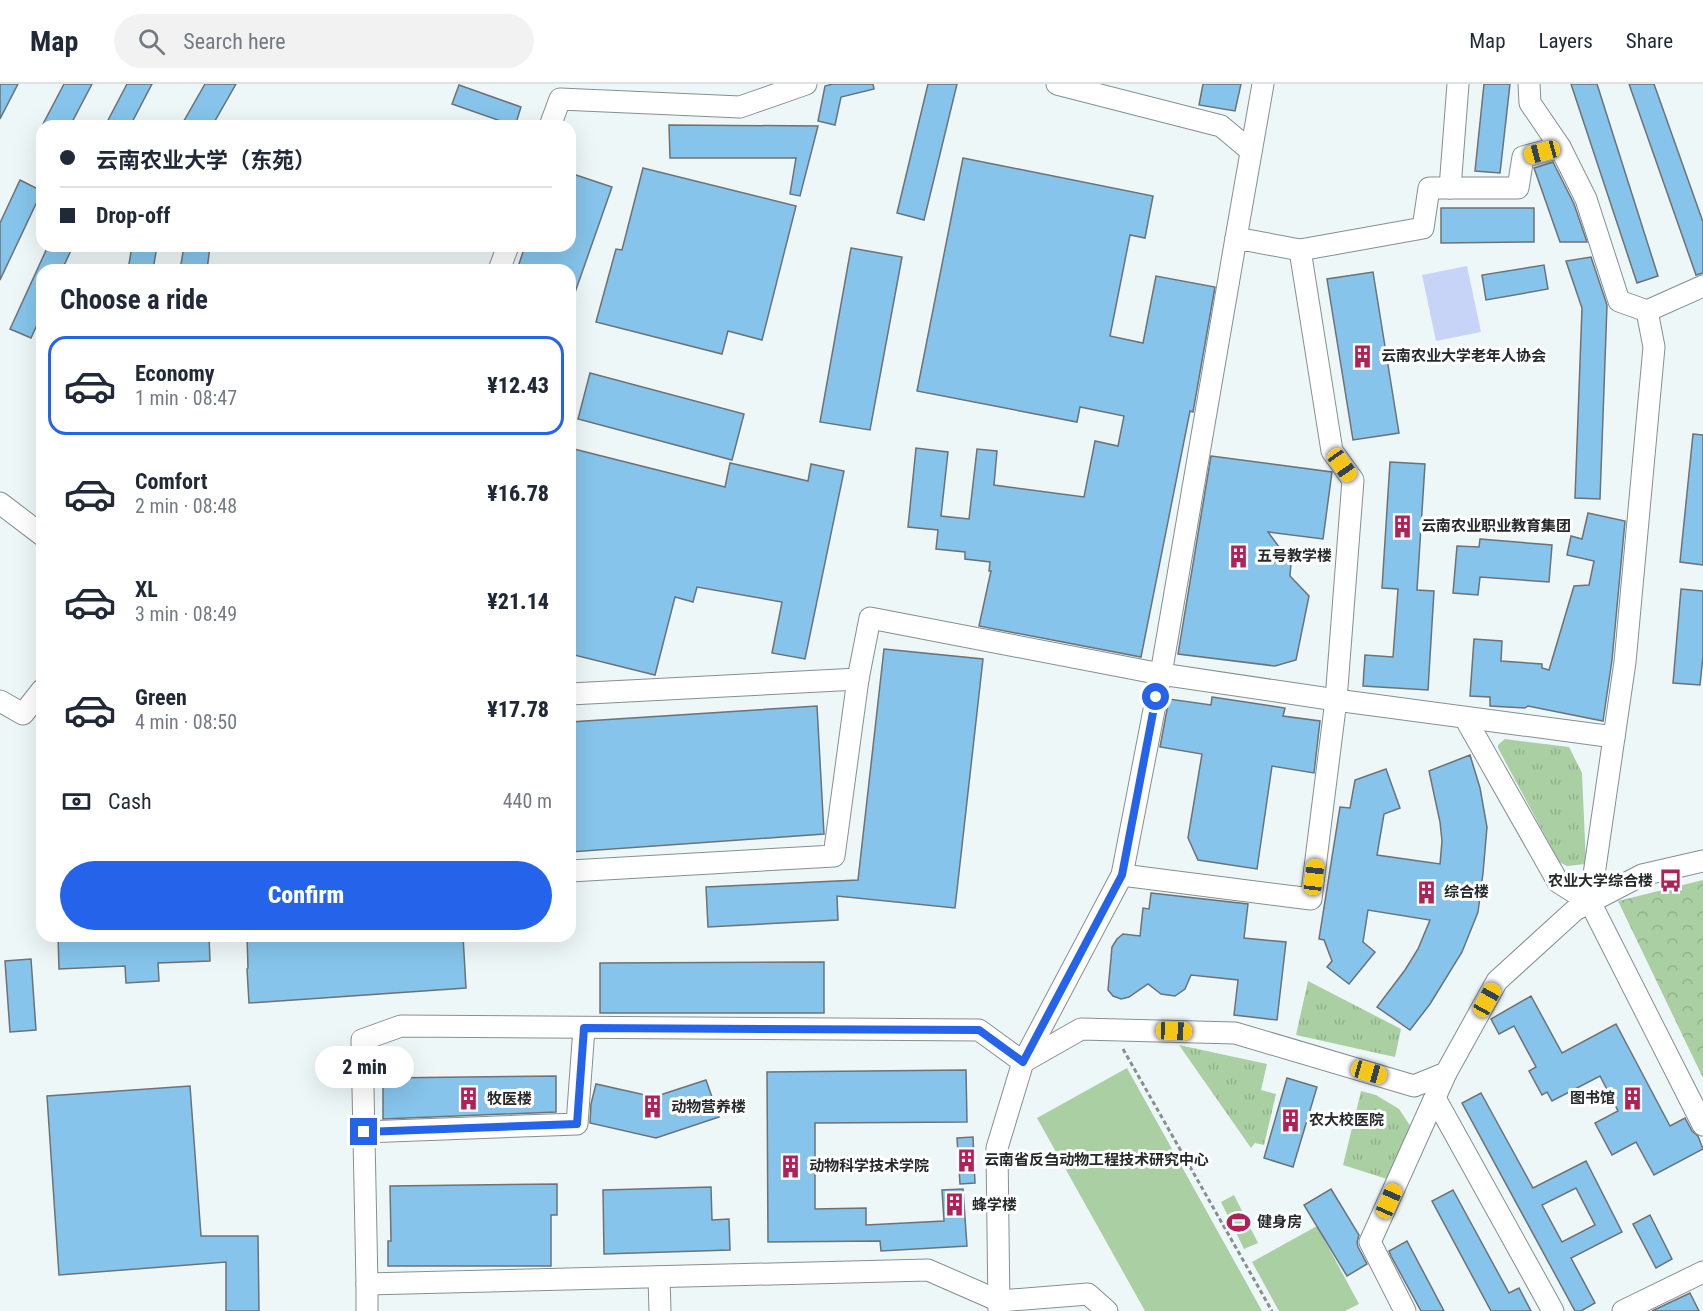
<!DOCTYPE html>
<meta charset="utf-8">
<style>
body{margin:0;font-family:"Roboto Condensed","Noto Sans SC",sans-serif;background:#f2f2f3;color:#1f2937;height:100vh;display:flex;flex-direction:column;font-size:22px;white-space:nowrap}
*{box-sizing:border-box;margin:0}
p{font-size:20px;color:#747a83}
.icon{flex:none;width:33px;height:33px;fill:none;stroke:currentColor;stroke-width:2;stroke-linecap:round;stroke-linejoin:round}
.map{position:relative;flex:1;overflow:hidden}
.panel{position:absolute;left:36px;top:180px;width:540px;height:678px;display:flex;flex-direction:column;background:#fff;border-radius:18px;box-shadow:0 6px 24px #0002}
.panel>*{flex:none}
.hud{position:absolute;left:36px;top:36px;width:540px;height:132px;border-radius:18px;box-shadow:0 6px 24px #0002;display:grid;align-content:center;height:132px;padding:0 24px;background:#fff}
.end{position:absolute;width:27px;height:27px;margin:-14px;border:8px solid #2563eb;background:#fff;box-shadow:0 0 0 3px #fff}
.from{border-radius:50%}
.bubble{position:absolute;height:42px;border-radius:21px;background:#fff;box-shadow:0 6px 24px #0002;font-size:20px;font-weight:800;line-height:42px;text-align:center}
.car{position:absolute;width:18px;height:36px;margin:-18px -9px;border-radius:8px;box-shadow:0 0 4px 2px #0007;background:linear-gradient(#f5c518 24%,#345 0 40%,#f5c518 0 76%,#345 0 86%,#f5c518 0)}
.hud b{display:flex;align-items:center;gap:21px;height:57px;font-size:22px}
.hud b+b{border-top:2px solid #e0e1e3}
.hud i{width:15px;height:15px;background:#1f2937}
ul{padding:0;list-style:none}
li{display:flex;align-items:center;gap:18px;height:99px;margin:0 12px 9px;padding:0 12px;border:3px solid transparent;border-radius:18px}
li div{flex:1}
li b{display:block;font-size:22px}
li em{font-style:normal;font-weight:800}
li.selected{border-color:#2563eb}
li>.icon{width:54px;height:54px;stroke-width:1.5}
h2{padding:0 24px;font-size:27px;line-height:72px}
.pay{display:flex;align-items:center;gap:15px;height:66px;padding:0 24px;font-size:22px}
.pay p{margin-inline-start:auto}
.cta{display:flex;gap:12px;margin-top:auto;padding:12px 24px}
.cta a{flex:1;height:69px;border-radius:36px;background:#2563eb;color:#fff;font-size:24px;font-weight:800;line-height:69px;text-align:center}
header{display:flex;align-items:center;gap:36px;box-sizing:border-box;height:84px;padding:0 30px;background:#fff;border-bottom:2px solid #e0e1e3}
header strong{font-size:28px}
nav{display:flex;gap:33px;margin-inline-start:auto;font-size:21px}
.search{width:420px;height:54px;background:#f2f2f3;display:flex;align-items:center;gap:15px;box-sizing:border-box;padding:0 21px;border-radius:33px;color:#747a83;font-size:22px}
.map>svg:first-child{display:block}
.grass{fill:url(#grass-tufts)}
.forest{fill:url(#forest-crowns)}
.pitch{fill:#a9cfa3}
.water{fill:#c7d4f7}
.building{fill:#86c4eb;stroke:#6c7276;stroke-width:1.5;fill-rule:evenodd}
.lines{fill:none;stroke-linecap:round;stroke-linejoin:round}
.minor-casing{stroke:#868f90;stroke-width:23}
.path{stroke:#888f8f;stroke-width:3;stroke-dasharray:4.5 3;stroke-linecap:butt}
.minor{stroke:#fff;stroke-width:21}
.route{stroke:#2563eb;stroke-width:8}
.labels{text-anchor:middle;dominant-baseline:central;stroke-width:6;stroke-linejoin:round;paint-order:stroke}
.poi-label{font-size:15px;font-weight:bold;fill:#262a2a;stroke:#fff;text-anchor:start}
</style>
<header>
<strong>Map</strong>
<div class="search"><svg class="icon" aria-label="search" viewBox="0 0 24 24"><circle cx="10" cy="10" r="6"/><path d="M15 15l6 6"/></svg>Search here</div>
<nav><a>Map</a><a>Layers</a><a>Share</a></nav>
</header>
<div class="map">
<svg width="1703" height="1227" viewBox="0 0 1703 1227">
<defs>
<pattern id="grass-tufts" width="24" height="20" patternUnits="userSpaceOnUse" patternTransform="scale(1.5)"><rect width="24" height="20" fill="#a9cfa3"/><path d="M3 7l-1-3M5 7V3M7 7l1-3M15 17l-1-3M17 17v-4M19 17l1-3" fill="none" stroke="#91b28c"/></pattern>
<pattern id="forest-crowns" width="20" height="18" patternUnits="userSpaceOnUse" patternTransform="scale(1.5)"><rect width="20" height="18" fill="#a9cfa3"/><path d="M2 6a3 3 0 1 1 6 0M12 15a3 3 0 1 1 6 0" fill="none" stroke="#91b28c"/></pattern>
</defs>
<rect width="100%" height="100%" fill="#eef7f8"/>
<g class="grass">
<path d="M 1505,655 L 1569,663 L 1582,689 L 1586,780 L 1567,782 L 1559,778 L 1498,664 L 1498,661 Z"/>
<path d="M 1308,897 L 1401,945 L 1395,973 L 1296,951 Z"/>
<path d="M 1179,961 L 1267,980 L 1261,1006 L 1276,1010 L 1264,1061 L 1255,1059 L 1251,1064 Z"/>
<path d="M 1361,1007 L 1376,1011 L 1399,1025 L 1413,1046 L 1390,1096 L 1343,1081 Z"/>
</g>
<path class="forest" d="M 1703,796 L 1703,994 L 1618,817 Z"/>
<g class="pitch">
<path d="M 1127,984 L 1262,1227 L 1145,1227 L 1037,1034 Z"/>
<path d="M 1234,1111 L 1258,1159 L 1244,1165 L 1221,1118 Z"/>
<path d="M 1317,1142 L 1359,1220 L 1345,1227 L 1279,1227 L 1252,1178 Z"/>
</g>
<path class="water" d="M 1467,182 L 1481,248 L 1436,257 L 1422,191 Z"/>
<g class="building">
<path d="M 0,0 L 18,0 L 0,35 Z"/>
<path d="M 64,0 L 92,0 L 70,42 L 42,42 Z"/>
<path d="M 127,0 L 152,0 L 130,42 L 105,42 Z"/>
<path d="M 205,0 L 236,0 L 212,42 L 181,42 Z"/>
<path d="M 833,0 L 873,0 L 874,5 L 841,13 L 835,41 L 818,37 L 825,2 Z"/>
<path d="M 928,0 L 957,0 L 924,136 L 897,129 Z"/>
<path d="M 1203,0 L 1241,0 L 1235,27 L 1199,21 Z"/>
<path d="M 1484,0 L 1510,0 L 1500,89 L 1475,87 Z"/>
<path d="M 1571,0 L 1597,0 L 1658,192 L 1637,199 Z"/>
<path d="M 1629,0 L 1654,0 L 1703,138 L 1703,189 L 1696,191 Z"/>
<path d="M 459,1 L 521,23 L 515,42 L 452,20 Z"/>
<path d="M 669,41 L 818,42 L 800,112 L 790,110 L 796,74 L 670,74 Z"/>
<path d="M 963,74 L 1153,112 L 1145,154 L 1130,151 L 1110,252 L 1143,259 L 1156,192 L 1215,203 L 1193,328 L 1190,327 L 1141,573 L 979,542 L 991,487 L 989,487 L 990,478 L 965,475 L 965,468 L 936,465 L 938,446 L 908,443 L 916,364 L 948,368 L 941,432 L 969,435 L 977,365 L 997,367 L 994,401 L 1084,413 L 1095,357 L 1118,362 L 1124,332 L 1080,323 L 1077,338 L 917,307 Z"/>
<path d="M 1553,78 L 1574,120 L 1587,158 L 1560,158 L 1534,84 Z"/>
<path d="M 643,84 L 796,122 L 762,256 L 728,247 L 722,270 L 596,238 L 616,165 L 622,166 Z"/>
<path d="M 570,89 L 612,103 L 572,217 L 570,216 L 570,186 L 517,186 L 525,162 L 570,162 Z"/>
<path d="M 20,96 L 42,107 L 0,196 L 0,139 Z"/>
<path d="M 1441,124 L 1534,124 L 1534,158 L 1441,159 Z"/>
<path d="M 48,162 L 73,162 L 62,186 L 42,186 L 42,230 L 31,254 L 10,245 Z"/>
<path d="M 132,162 L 157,162 L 153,186 L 128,186 Z"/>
<path d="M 184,162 L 210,162 L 207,186 L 180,186 Z"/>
<path d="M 851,164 L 902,173 L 870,346 L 820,338 Z"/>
<path d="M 1591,173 L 1607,221 L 1600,415 L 1575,414 L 1582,224 L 1566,177 Z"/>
<path d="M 1544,181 L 1548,205 L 1486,216 L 1482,191 Z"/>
<path d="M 1373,188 L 1399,349 L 1353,356 L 1327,195 Z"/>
<path d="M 590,289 L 744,330 L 732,376 L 578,335 Z"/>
<path d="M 1693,350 L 1703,351 L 1703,481 L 1680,478 Z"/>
<path d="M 570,364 L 725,403 L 730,379 L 808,397 L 811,380 L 844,387 L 805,575 L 772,569 L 782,518 L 697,503 L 693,518 L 675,513 L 655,591 L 570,570 Z"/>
<path d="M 1211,372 L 1332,388 L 1323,455 L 1268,448 L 1291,479 L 1290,492 L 1309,512 L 1296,576 L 1275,582 L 1178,570 Z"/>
<path d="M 1390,378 L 1425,380 L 1417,506 L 1434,507 L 1428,606 L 1363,602 L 1365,571 L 1393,573 L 1398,505 L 1382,504 Z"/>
<path d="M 1588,429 L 1625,437 L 1612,576 L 1603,637 L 1528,622 L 1525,624 L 1490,622 L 1490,613 L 1470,612 L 1474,555 L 1502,557 L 1501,577 L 1542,580 L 1542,584 L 1549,586 L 1574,502 L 1589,501 L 1594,477 L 1567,471 L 1571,452 L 1582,455 Z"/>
<path d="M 1480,455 L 1552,461 L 1549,498 L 1480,493 L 1478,511 L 1453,509 L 1457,462 L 1479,463 Z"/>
<path d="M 1681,505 L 1703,507 L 1703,572 L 1700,601 L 1673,599 Z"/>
<path d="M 884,565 L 983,575 L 955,824 L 837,812 L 838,836 L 708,843 L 706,803 L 858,796 Z"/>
<path d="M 1212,613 L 1285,624 L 1283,632 L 1320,637 L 1314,689 L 1272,682 L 1257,785 L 1198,776 L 1188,754 L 1202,670 L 1160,663 L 1169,615 L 1211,621 Z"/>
<path d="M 817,622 L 824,750 L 570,768 L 570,638 Z"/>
<path d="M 1470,671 L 1480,704 L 1487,743 L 1483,789 L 1478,828 L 1462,868 L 1430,920 L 1410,946 L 1377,923 L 1405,886 L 1418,865 L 1430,836 L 1368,826 L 1363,858 L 1375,868 L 1349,900 L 1327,883 L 1332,877 L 1324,856 L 1319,855 L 1340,723 L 1350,724 L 1355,696 L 1386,685 L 1400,724 L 1384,730 L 1377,771 L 1440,780 L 1442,757 L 1440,738 L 1429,687 Z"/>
<path d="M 1151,809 L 1248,820 L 1244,854 L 1286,858 L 1277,936 L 1234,931 L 1238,896 L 1191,891 L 1185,905 L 1175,912 L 1161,910 L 1148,900 L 1129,913 L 1121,915 L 1113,912 L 1108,906 L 1112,863 L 1117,855 L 1123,850 L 1140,852 L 1143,824 L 1149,825 Z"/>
<path d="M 58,852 L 209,852 L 210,877 L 158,879 L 159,897 L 126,899 L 125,882 L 59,885 Z"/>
<path d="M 247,852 L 463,852 L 466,904 L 249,919 L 247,885 L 248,884 Z"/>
<path d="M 31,875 L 36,946 L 10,948 L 5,877 Z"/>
<path d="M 824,878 L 824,929 L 600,929 L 600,879 Z"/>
<path d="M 1531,912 L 1562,969 L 1616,940 L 1670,1042 L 1685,1034 L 1692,1047 L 1698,1052 L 1703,1065 L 1654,1091 L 1636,1058 L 1612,1071 L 1595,1039 L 1618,1027 L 1600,992 L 1552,1017 L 1547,1008 L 1542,1011 L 1529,987 L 1536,983 L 1514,942 L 1499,950 L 1491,935 Z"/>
<path d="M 966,986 L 967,1038 L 815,1039 L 815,1125 L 866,1124 L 866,1141 L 944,1137 L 942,1106 L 963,1105 L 967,1162 L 881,1167 L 880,1157 L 768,1158 L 767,988 Z"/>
<path d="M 556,992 L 556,1028 L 383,1035 L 383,994 Z"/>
<path d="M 1287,994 L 1317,1003 L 1293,1083 L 1264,1074 Z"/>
<path d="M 706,996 L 719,1033 L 656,1054 L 590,1039 L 591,1020 L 596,1000 L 654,1013 Z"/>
<path d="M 190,1002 L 201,1152 L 258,1152 L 259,1227 L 226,1227 L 226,1178 L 59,1191 L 47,1012 Z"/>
<path d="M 1481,1009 L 1533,1104 L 1586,1077 L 1622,1148 L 1571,1174 L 1595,1219 L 1581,1227 L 1575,1227 L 1462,1019 ZM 1576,1104 L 1595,1141 L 1562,1158 L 1542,1121 Z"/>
<path d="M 973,1053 L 975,1099 L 960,1100 L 957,1054 Z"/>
<path d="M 557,1100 L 557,1131 L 551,1131 L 551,1182 L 388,1182 L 388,1157 L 391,1157 L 390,1102 Z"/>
<path d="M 711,1103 L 712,1136 L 729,1135 L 730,1166 L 604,1170 L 603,1106 Z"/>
<path d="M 1331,1105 L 1359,1151 L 1357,1158 L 1358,1163 L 1367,1180 L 1347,1192 L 1304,1121 Z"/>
<path d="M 1453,1106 L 1509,1209 L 1519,1204 L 1531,1227 L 1491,1227 L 1432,1117 Z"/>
<path d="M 1650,1131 L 1672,1175 L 1656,1184 L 1633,1140 Z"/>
<path d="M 1407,1157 L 1444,1227 L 1421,1227 L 1391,1172 L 1389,1167 Z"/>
<path d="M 1690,1209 L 1699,1227 L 1652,1227 Z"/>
</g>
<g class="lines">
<defs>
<g id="minor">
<path d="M 1057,0 L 1221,42 L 1251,67"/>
<path d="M 1529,0 L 1530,19 L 1560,63"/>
<path d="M 550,42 L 560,15 L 740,23 L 806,0"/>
<path d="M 1450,104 L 1458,0"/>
<path d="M 1236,154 L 1263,0"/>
<path d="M 499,186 L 508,162"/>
<path d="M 0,419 L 42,451"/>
<path d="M 570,610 L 858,595 L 870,534 L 1161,590 L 1336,616 L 1311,815 L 1122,791"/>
<path d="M 0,617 L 23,630 L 42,606"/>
<path d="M 1465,634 L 1558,798 L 1590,818 L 1703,1041"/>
<path d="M 1614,653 L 1336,616 L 1353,396 L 1332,367 L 1300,166 L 1423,144 L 1429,104 L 1518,104 L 1523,73 L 1560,63 L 1586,115 L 1619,217 L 1647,227 L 1703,202"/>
<path d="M 570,787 L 834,772 L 858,595"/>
<path d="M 1590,818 L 1625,578 L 1654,263 L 1647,227"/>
<path d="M 1435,1014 L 1553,1227"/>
<path d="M 364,1048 L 577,1040 L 584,944"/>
<path d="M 659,1193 L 660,1227"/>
<path d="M 367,1200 L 367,1227"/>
<path d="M 999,1227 L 997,1064 L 1023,978 L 1081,945 L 1235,949 L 1414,1002 L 1446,989 L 1497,897 L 1575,826 L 1642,791 L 1703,777"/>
<path d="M 1107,1227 L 1088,1210 L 999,1217 L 928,1186 L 367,1200 L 362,956 L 401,942 L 979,946 L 1023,978 L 1122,791 L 1161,590 L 1236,154 L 1300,166"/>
<path d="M 1405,1227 L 1370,1158 L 1446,989"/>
<path d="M 1623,1227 L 1703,1188"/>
</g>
</defs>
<use href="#minor" class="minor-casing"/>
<path class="path" d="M 1123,965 L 1272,1227"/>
<use href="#minor" class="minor"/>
</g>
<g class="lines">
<path class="route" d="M 364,1048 L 577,1040 L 584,944 L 979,946 L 1023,978 L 1122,791 L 1156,613"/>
</g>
<defs>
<symbol id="building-bare" viewBox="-9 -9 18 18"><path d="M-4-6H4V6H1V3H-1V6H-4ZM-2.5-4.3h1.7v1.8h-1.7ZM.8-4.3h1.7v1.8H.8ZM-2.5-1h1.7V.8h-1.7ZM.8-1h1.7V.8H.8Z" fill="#b02158" stroke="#fff" stroke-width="2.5" paint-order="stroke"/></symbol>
<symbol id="bus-bare" viewBox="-9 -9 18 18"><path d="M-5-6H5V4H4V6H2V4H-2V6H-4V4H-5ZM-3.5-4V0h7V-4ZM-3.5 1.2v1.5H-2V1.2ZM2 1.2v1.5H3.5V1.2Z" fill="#b02158" stroke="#fff" stroke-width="2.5" paint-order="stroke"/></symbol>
<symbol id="stadium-bare" viewBox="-9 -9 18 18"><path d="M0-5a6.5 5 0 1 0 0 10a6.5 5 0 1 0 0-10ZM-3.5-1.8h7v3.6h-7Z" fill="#b02158" stroke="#fff" stroke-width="2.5" paint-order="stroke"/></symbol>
</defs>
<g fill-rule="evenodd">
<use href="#building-bare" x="1346" y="256" width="33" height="33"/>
<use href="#building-bare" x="1386" y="426" width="33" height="33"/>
<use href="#building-bare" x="1222" y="456" width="33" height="33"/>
<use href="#bus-bare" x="1654" y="780" width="33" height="33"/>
<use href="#building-bare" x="1410" y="792" width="33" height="33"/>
<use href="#building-bare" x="1616" y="998" width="33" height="33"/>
<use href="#building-bare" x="452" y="998" width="33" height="33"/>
<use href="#building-bare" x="636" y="1006" width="33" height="33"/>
<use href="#building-bare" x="1274" y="1020" width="33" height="33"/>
<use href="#building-bare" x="950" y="1060" width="33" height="33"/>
<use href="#building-bare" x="774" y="1066" width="33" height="33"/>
<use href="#building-bare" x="938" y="1104" width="33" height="33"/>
<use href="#stadium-bare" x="1222" y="1122" width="33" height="33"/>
</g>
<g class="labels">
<g class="poi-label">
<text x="1381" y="272">云南农业大学老年人协会</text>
<text x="1421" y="442">云南农业职业教育集团</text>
<text x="1257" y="472">五号教学楼</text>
<text x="1653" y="797" text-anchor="end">农业大学综合楼</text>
<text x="1444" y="808">综合楼</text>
<text x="1615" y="1014" text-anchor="end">图书馆</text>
<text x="487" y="1015">牧医楼</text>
<text x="671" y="1023">动物营养楼</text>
<text x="1309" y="1036">农大校医院</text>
<text x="984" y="1076">云南省反刍动物工程技术研究中心</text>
<text x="809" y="1082">动物科学技术学院</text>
<text x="972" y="1121">蜂学楼</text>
<text x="1257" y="1138">健身房</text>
</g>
</g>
</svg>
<i class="end from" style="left:1156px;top:613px"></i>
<i class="end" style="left:364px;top:1048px"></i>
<div class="bubble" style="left:315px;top:962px;width:99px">2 min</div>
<i class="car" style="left:1542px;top:68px;rotate:255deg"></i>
<i class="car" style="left:1342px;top:381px;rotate:145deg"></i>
<i class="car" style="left:1314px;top:793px;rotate:7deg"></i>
<i class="car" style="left:1487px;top:916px;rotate:29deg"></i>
<i class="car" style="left:1174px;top:947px;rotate:92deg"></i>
<i class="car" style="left:1369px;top:988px;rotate:106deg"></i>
<i class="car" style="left:1389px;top:1117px;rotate:24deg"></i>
<div class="hud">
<b><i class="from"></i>云南农业大学（东苑）</b>
<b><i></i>Drop-off</b>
</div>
<section class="panel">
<h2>Choose a ride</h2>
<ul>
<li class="selected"><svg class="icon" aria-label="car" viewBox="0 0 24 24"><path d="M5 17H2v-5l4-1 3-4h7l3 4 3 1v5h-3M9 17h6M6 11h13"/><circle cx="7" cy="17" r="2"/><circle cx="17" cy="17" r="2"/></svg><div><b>Economy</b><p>1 min · 08:47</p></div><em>¥12.43</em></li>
<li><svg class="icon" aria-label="car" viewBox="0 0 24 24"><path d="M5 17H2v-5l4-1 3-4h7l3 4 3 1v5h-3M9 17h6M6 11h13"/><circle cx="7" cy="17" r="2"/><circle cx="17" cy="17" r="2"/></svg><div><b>Comfort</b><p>2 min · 08:48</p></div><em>¥16.78</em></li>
<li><svg class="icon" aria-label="car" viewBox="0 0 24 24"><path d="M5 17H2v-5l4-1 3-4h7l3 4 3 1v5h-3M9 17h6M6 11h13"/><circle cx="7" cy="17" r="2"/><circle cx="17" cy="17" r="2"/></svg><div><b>XL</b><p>3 min · 08:49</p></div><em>¥21.14</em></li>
<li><svg class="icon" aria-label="car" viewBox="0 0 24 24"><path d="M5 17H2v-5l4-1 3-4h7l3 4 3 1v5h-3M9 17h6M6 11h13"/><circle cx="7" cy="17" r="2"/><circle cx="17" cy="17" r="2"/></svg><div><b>Green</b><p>4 min · 08:50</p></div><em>¥17.78</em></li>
</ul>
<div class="pay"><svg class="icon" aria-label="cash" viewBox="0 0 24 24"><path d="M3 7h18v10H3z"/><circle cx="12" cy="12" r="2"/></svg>Cash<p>440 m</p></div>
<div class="cta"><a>Confirm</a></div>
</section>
</div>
